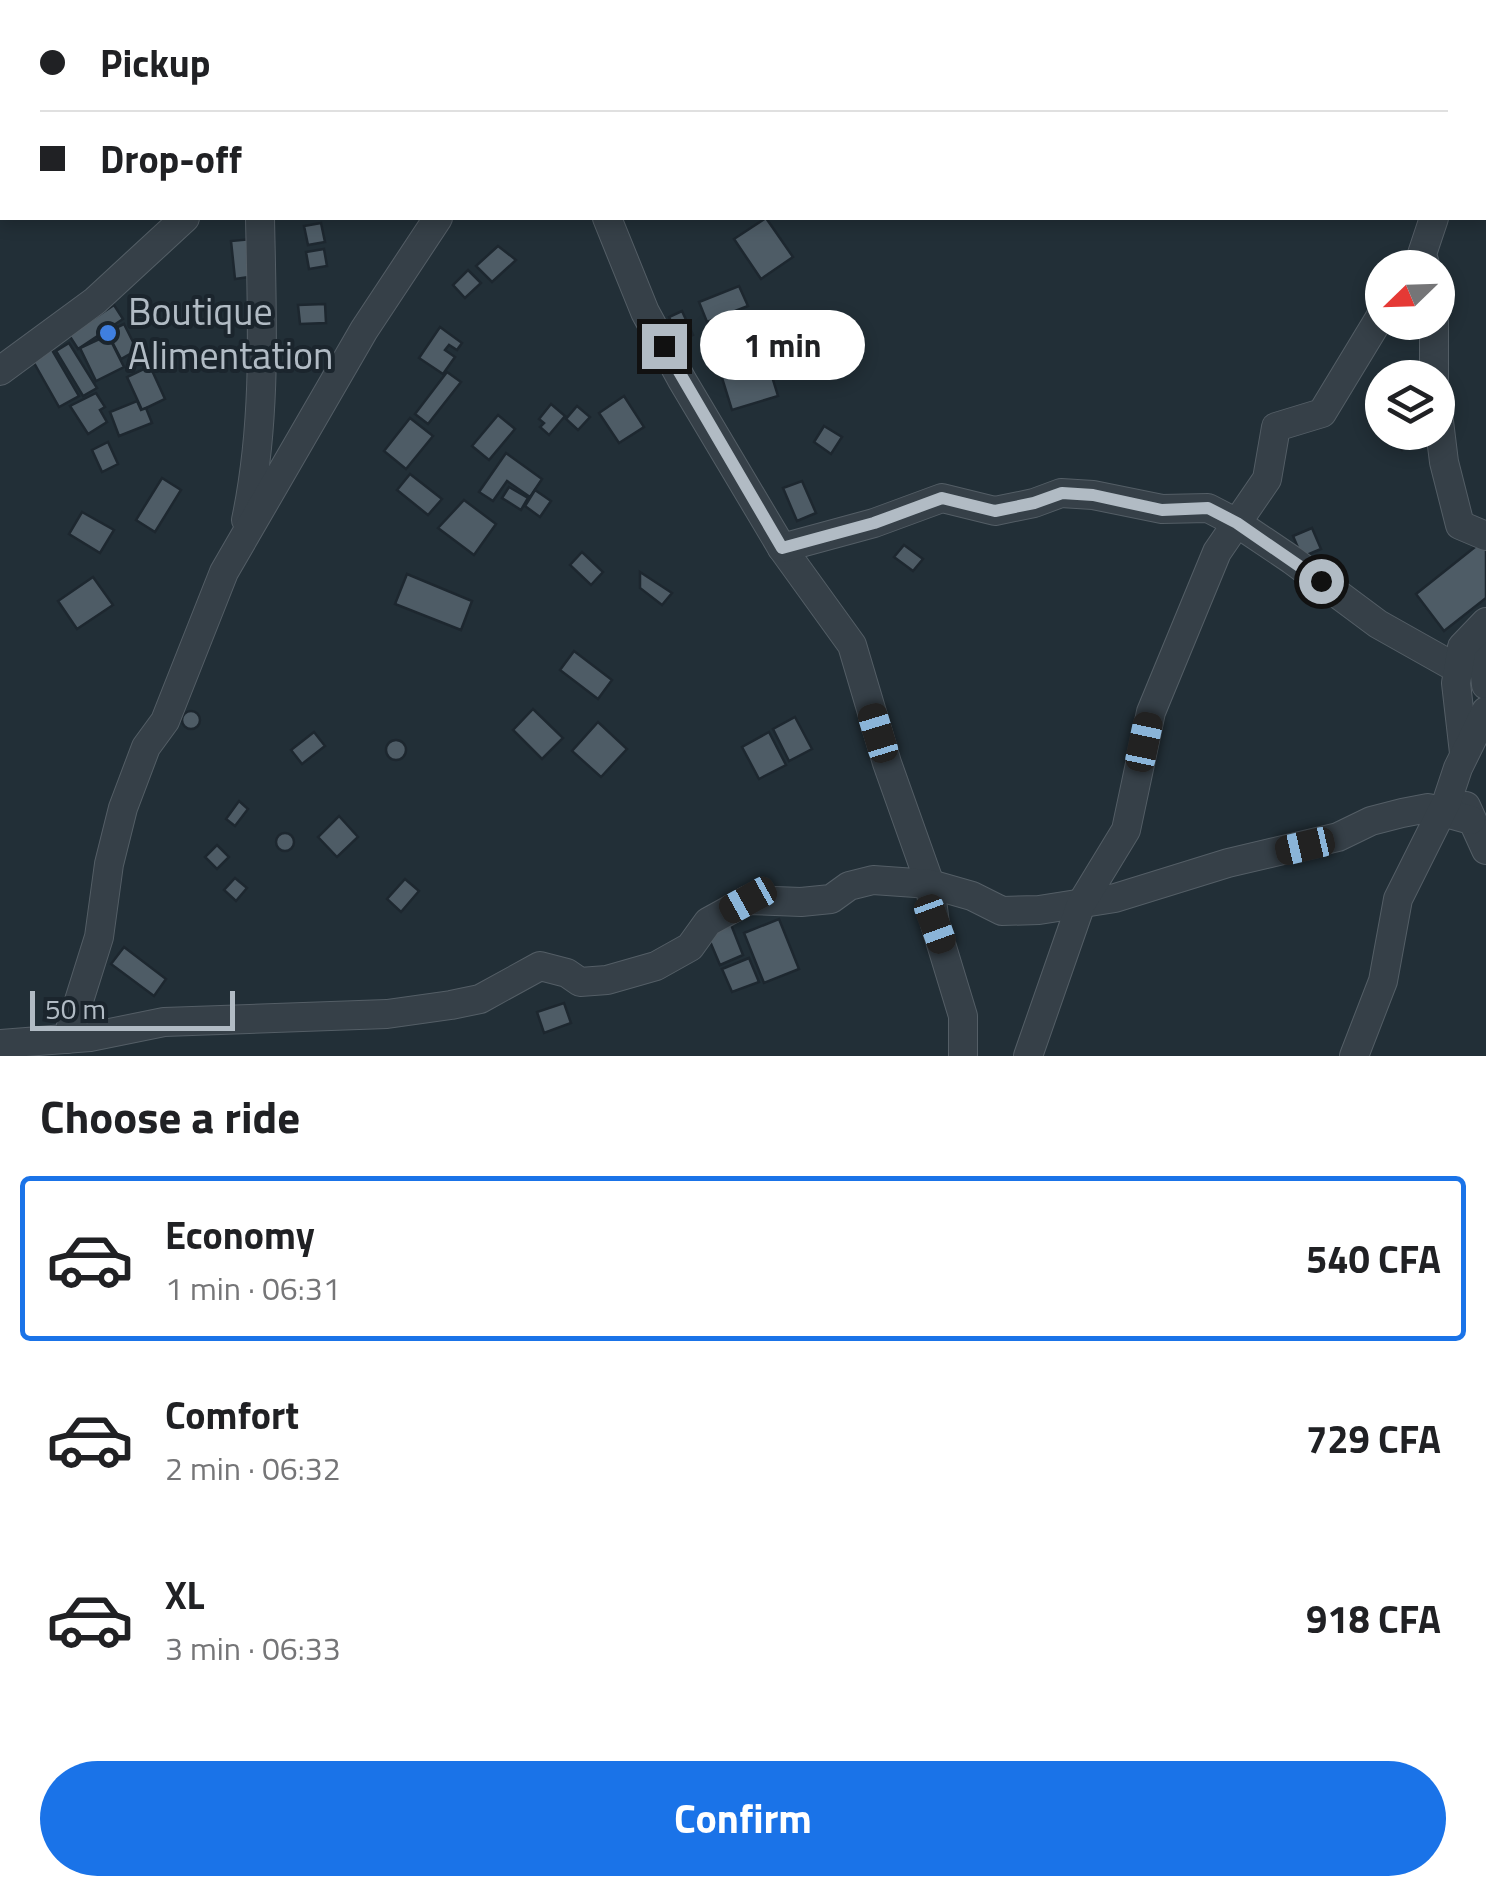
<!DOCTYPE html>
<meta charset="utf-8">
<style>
body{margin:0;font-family:"Titillium Web",sans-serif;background:#f2f2f2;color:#202124;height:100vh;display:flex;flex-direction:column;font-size:38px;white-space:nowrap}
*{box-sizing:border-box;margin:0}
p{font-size:32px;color:#757577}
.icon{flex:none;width:55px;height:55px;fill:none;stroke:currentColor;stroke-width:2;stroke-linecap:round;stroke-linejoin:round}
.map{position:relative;height:1056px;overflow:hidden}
.side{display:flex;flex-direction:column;background:#fff;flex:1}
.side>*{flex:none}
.banner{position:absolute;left:0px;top:0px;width:1488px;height:220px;box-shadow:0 5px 15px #0003;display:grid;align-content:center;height:220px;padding:0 40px;background:#fff}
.needle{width:65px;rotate:247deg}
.buttons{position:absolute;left:1365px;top:250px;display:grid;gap:20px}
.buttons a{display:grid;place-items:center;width:90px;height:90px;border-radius:50%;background:#fff;box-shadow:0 5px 15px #0003;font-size:50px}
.scale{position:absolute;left:30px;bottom:25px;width:205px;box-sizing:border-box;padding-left:10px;border:5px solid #b1bbc4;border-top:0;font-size:28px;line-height:35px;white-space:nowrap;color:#b1bbc4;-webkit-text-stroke:8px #1b252d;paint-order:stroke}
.end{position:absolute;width:45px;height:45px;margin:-22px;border:12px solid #b1bbc4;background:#111;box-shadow:0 0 0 5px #111}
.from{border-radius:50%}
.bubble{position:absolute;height:70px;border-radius:35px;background:#fff;box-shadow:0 5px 15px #0003;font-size:32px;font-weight:700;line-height:70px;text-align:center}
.car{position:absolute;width:30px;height:60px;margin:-30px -15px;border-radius:12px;box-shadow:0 0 8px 2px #0007;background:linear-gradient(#222 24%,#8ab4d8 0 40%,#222 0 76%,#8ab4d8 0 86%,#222 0)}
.banner b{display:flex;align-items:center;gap:35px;height:95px;font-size:38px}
.banner b+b{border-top:2px solid #e0e0e0}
.banner i{width:25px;height:25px;background:#202124}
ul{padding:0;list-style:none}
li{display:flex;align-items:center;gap:30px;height:165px;margin:0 20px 15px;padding:0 20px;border:5px solid transparent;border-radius:10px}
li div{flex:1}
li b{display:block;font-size:38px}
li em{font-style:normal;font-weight:700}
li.on{border-color:#1a73e8}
li>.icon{width:90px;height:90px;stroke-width:1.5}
h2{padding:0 40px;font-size:45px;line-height:120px}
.button{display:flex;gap:20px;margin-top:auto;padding:20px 40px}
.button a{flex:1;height:115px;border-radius:60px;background:#1a73e8;color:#fff;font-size:40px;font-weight:700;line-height:115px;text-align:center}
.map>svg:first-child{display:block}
.building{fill:#4e5c66;stroke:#1d272f;stroke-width:2.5}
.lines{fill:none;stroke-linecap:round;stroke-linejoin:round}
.minor-casing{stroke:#545e66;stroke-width:30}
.minor{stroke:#364048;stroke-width:28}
.route{stroke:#b1bbc4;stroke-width:12}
.shop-dot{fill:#3f7fe0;stroke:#1b252d;stroke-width:4}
.labels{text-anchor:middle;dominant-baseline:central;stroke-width:8;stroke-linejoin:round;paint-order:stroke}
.poi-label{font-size:38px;fill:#b1bbc4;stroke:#1b252d;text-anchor:start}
</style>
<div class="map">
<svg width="1486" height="1056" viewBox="0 0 1486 1056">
<rect width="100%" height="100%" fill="#222f37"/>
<g class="building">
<path d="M 766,218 L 793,257 L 761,279 L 734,239 Z"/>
<path d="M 321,223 L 325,242 L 308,245 L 304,226 Z"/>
<path d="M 252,239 L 256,276 L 235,279 L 231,241 Z"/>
<path d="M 498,246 L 516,260 L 492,282 L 476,266 Z"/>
<path d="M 324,249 L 327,266 L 309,269 L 306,252 Z"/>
<path d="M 468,270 L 481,283 L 465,298 L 453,285 Z"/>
<path d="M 739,286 L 748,306 L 707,322 L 699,302 Z"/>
<path d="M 325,304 L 326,323 L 300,324 L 298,305 Z"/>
<path d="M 114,305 L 123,319 L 78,349 L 69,335 Z"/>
<path d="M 682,311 L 693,335 L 680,341 L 669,317 Z"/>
<path d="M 124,324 L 137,350 L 121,359 L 107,332 Z"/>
<path d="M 440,327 L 462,343 L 457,350 L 449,345 L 445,350 L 455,357 L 443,374 L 419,358 Z"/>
<path d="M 108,335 L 124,367 L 96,381 L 80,348 Z"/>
<path d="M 48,343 L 79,396 L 59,407 L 29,354 Z"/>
<path d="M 69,343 L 97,388 L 83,396 L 56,351 Z"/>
<path d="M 765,354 L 778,396 L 732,410 L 719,368 Z"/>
<path d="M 150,366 L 165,399 L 142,410 L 127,377 Z"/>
<path d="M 447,372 L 461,382 L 428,424 L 415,414 Z"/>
<path d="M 96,393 L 105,407 L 100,410 L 107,422 L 88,434 L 70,406 Z"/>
<path d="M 624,396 L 644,427 L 619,443 L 599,413 Z"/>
<path d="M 137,401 L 141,410 L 146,408 L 152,423 L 119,436 L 110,412 Z"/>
<path d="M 551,404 L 565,416 L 549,435 L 540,427 L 544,423 L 539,419 Z"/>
<path d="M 577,406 L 590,417 L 578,430 L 566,419 Z"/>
<path d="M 498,415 L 515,429 L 489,460 L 472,446 Z"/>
<path d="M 410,418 L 433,436 L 406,469 L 384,451 Z"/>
<path d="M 824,426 L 842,437 L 831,454 L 814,442 Z"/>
<path d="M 1397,432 L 1420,432 L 1402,450 L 1391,438 Z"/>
<path d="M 108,442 L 118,464 L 102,472 L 92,450 Z"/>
<path d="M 506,453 L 542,479 L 530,497 L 507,481 L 493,501 L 479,492 Z"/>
<path d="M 410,474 L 442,499 L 428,515 L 397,490 Z"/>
<path d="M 162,478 L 181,490 L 155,532 L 136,520 Z"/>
<path d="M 802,481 L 816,513 L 797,521 L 783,488 Z"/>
<path d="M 509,487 L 528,498 L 521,510 L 502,498 Z"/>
<path d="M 535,490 L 551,501 L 540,517 L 525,506 Z"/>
<path d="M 464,500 L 496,524 L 474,555 L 438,528 Z"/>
<path d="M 82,512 L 114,530 L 100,553 L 69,534 Z"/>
<path d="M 1312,528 L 1321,549 L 1302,557 L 1293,536 Z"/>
<path d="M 1480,543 L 1486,550 L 1486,598 L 1444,631 L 1416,594 Z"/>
<path d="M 904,545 L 923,559 L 913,571 L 894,557 Z"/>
<path d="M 582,552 L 603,572 L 591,585 L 570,565 Z"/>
<path d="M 640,572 L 672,593 L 662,605 L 640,588 Z"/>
<path d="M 407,574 L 472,601 L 461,630 L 395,604 Z"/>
<path d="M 93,577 L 113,605 L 77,629 L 58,601 Z"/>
<path d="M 574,651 L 612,680 L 598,699 L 560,670 Z"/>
<path d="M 533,709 L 563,738 L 542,759 L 513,730 Z"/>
<circle cx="191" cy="720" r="9"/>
<path d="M 795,717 L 812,749 L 789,761 L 773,729 Z"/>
<path d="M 598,722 L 627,749 L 601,777 L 572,751 Z"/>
<path d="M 314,732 L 325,746 L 302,764 L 291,750 Z"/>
<path d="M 769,732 L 786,765 L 759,779 L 742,747 Z"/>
<circle cx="396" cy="750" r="10"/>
<path d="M 239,801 L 248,809 L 235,826 L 226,819 Z"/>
<path d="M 339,816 L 358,837 L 337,857 L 318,837 Z"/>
<circle cx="285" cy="842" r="9"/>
<path d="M 217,845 L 229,857 L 217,869 L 205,857 Z"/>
<path d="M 235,878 L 247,888 L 236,901 L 224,890 Z"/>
<path d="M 405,879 L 419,891 L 401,912 L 387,899 Z"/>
<path d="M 779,919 L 799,969 L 764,983 L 744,933 Z"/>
<path d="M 730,922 L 743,955 L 720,965 L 706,932 Z"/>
<path d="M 124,947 L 166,979 L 154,996 L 111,964 Z"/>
<path d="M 749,958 L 759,982 L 732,992 L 722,969 Z"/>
<path d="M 564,1003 L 571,1023 L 544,1033 L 537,1012 Z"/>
</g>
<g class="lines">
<defs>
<g id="minor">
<path d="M 524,0 L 525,2"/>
<path d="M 1371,0 L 1372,2"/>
<path d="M 220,2 L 220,0"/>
<path d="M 490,2 L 491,0"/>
<path d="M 1472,2 L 1472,0"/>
<path d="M 607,218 L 645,312 L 682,380 L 782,548 L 852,645 L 887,763 L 930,884 L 935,924 L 963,1016 L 963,1056"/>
<path d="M 1426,268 L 1422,254 L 1434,218"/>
<path d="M 0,371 L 95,301 L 185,218"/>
<path d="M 1434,378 L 1434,322"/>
<path d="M 1438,413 L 1444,462 L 1460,525 L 1486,536"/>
<path d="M 246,520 C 267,420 262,319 260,218"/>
<path d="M 782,548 L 874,523 L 942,498 L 995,511 L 1034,503 L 1061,493 L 1093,495 L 1162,509 L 1208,508 L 1237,523 L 1292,560 L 1378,624 L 1458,669"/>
<path d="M 1486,653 L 1483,657 L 1486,685"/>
<path d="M 1464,753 L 1456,683 L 1462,647 L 1486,622"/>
<path d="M 1466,806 L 1486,850"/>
<path d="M 67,1039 L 99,937 L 109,864 L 123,808 L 146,747 L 165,721 L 224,572 L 364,330 L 438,218"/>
<path d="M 0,1044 L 90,1037 L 164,1022 L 387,1014 L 451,1005 L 480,999 L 540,966 L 567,973 L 580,982 L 607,980 L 656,966 L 690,947 L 708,922 L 748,900 L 801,902 L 831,899 L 849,886 L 873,880 L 930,884 L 972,896 L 1002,911 L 1039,910 L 1115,898 L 1228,863 L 1338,837 L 1371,821 L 1402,813 L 1428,808 L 1471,820"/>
<path d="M 1028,1056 L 1081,904 L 1126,830 L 1151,712 L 1217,552 L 1267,479 L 1276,427 L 1322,413 L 1382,314"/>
<path d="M 1354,1056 L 1383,981 L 1398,899 L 1447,801 L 1458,768 L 1486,711"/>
</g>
</defs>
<use href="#minor" class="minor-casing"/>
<use href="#minor" class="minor"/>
</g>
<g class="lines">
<path class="route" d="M 664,346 L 782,548 L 874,523 L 942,498 L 995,511 L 1034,503 L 1062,493 L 1093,495 L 1162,510 L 1208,508 L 1237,523 L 1321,581"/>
</g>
<circle class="shop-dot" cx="108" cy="333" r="10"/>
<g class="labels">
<g class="poi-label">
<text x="128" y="311">Boutique<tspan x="128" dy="44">Alimentation</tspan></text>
</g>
</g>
</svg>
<div class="buttons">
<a><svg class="needle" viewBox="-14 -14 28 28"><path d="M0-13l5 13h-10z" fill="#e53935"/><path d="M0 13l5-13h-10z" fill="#757577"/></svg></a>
<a><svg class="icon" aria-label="layers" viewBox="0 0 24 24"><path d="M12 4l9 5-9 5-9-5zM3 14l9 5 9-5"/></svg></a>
</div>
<div class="scale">50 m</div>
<i class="end from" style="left:1321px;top:581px"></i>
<i class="end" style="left:664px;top:346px"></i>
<div class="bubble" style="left:700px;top:310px;width:165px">1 min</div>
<i class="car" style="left:878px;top:733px;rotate:343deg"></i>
<i class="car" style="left:1144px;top:742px;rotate:12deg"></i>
<i class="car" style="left:1305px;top:846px;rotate:257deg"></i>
<i class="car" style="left:748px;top:900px;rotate:241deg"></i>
<i class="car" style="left:935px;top:924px;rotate:160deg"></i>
<div class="banner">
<b><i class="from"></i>Pickup</b>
<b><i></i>Drop-off</b>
</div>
</div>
<section class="side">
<h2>Choose a ride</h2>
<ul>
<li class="on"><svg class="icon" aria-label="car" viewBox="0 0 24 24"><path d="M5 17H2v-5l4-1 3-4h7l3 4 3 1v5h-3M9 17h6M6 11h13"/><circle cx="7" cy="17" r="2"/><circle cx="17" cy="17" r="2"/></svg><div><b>Economy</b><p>1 min · 06:31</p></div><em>540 CFA</em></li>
<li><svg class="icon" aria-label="car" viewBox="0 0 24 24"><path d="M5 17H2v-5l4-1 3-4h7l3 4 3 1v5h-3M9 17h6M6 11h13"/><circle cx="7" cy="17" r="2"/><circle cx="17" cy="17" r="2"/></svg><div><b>Comfort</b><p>2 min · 06:32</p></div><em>729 CFA</em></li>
<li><svg class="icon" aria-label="car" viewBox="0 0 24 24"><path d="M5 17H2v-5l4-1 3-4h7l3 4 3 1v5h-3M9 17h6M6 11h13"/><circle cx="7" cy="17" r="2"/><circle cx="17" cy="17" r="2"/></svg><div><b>XL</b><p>3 min · 06:33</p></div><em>918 CFA</em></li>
</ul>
<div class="button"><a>Confirm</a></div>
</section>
